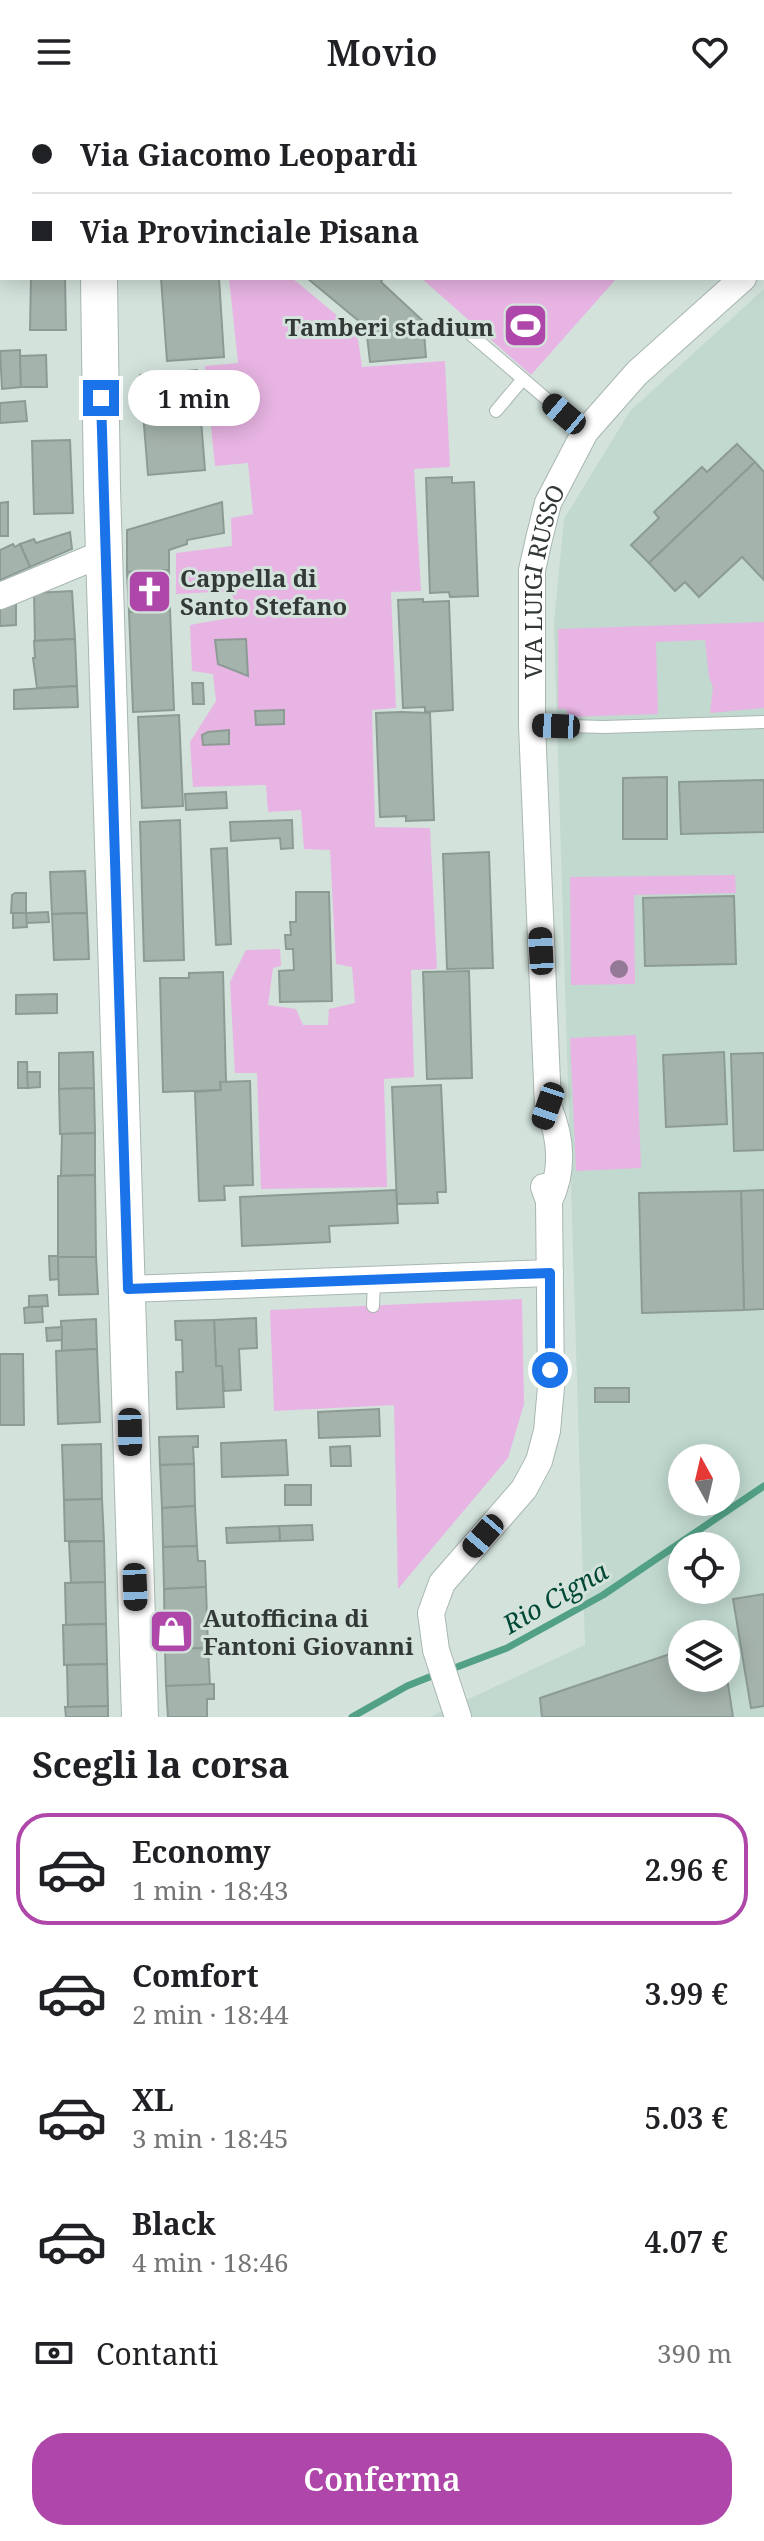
<!DOCTYPE html>
<html lang="it">
<meta charset="utf-8">
<style>
body{margin:0;font-family:"Noto Serif",serif;background:#f6f6f6;color:#202124;height:100vh;display:flex;flex-direction:column;font-size:30px;white-space:nowrap}
*{box-sizing:border-box;margin:0}
p{font-size:26px;color:#757577}
.icon{flex:none;width:44px;height:44px;fill:none;stroke:currentColor;stroke-width:2;stroke-linecap:round;stroke-linejoin:round}
.map{position:relative;height:1613px;overflow:hidden}
.details{display:flex;flex-direction:column;background:#fff;flex:1}
.details>*{flex:none}
.hud{position:absolute;left:0px;top:0px;width:764px;height:176px;box-shadow:0 4px 20px #0003;display:grid;align-content:center;height:176px;padding:0 32px;background:#fff}
.needle{width:52px;rotate:352deg}
.tools{position:absolute;left:668px;top:1340px;display:grid;gap:16px}
.tools a{display:grid;place-items:center;width:72px;height:72px;border-radius:50%;background:#fff;box-shadow:0 4px 20px #0003;font-size:40px}
.end{position:absolute;width:36px;height:36px;margin:-18px;border:10px solid #1a73e8;background:#fff;box-shadow:0 0 0 4px #fff}
.from{border-radius:50%}
.bubble{position:absolute;height:56px;border-radius:28px;background:#fff;box-shadow:0 4px 20px #0003;font-size:26px;font-weight:600;line-height:56px;text-align:center}
.car{position:absolute;width:24px;height:48px;margin:-24px -12px;border-radius:10px;box-shadow:0 0 6px 2px #0007;background:linear-gradient(#222 24%,#8ab4d8 0 40%,#222 0 76%,#8ab4d8 0 86%,#222 0)}
.hud b{display:flex;align-items:center;gap:28px;height:76px;font-size:30px}
.hud b+b{border-top:2px solid #e0e0e0}
.hud i{width:20px;height:20px;background:#202124}
ul{padding:0;list-style:none}
li{display:flex;align-items:center;gap:24px;height:112px;margin:0 16px 12px;padding:0 16px;border:4px solid transparent;border-radius:32px}
li div{flex:1}
li b{display:block;font-size:30px}
li em{font-style:normal;font-weight:600}
li.current{border-color:#af46a9}
li>.icon{width:72px;height:72px;stroke-width:1.5}
h2{padding:0 32px;font-size:36px;line-height:96px}
.pay{display:flex;align-items:center;gap:20px;height:88px;padding:0 32px;font-size:30px}
.pay p{margin-inline-start:auto}
.action{display:flex;gap:16px;margin-top:auto;padding:16px 32px}
.action a{flex:1;height:92px;border-radius:32px;background:#af46a9;color:#fff;font-size:32px;font-weight:600;line-height:92px;text-align:center}
header{display:flex;justify-content:space-between;align-items:center;height:104px;padding:0 32px;background:#fff;font-size:36px;font-weight:600}
.map>svg:first-child{display:block}
.built{fill:#c1d9cf;fill-rule:evenodd}
.green{fill:#e8b4e3}
.lines{fill:none;stroke-linecap:round;stroke-linejoin:round}
.stream{stroke:#52a085;stroke-width:7}
.building{fill:#a4b3ac;stroke:#8d9b95;stroke-width:2}
.lane-casing{stroke:#a8b7b0;stroke-width:14}
.street-casing{stroke:#a8b7b0;stroke-width:28}
.secondary-casing{stroke:#a8b7b0;stroke-width:38}
.lane{stroke:#fff;stroke-width:12}
.street{stroke:#fff;stroke-width:26}
.secondary{stroke:#fff;stroke-width:36}
.tree{fill:#947996}
.route{stroke:#1a73e8;stroke-width:10}
.labels{text-anchor:middle;dominant-baseline:central;stroke-width:6;stroke-linejoin:round;paint-order:stroke}
.poi-label{font-size:24px;font-weight:bold;fill:#333936;stroke:#d3e3dc;text-anchor:start}
.street-label{font-size:24px;fill:#333936;stroke:#d3e3dc}
.water-label{font-size:26px;font-style:italic;fill:#004735;stroke:#d3e3dc}
</style>
<header><svg class="icon" aria-label="menu" viewBox="0 0 24 24"><path d="M4 6h16M4 12h16M4 18h16"/></svg>Movio<svg class="icon" aria-label="heart" viewBox="0 0 24 24"><path d="M12 20l-8-8c-3-5 5-10 8-4 3-6 11-1 8 4z"/></svg></header>
<div class="map">
<svg width="764" height="1613" viewBox="0 0 764 1613">
<rect width="100%" height="100%" fill="#d3e3dc"/>
<path class="built" d="M 764,185 L 764,1613 L 430,1613 L 585,1541 L 554,519 L 564,415 L 630,307 ZM 682,1354 L 726,1354 L 726,1398 L 682,1398 ZM 682,1442 L 726,1442 L 726,1486 L 682,1486 ZM 682,1530 L 726,1530 L 726,1574 L 682,1574 Z"/>
<g class="green">
<path d="M 411,0 L 764,0 L 764,9 L 762,12 L 762,2 L 410,2 Z"/>
<path d="M 229,174 L 292,174 L 357,228 L 362,263 L 445,257 L 450,363 L 414,365 L 421,487 L 391,488 L 396,604 L 372,606 L 375,723 L 430,724 L 437,865 L 411,866 L 414,973 L 384,975 L 387,1083 L 261,1085 L 257,969 L 235,969 L 230,878 L 246,846 L 280,845 L 281,862 L 273,864 L 268,901 L 296,905 L 303,921 L 328,921 L 329,905 L 355,899 L 352,863 L 336,860 L 330,746 L 304,745 L 301,706 L 268,708 L 266,681 L 193,683 L 190,638 L 216,597 L 213,570 L 192,567 L 190,521 L 235,513 L 232,487 L 176,490 L 176,449 L 232,442 L 231,414 L 253,410 L 248,359 L 215,362 L 205,262 L 238,259 Z"/>
<path d="M 421,174 L 617,174 L 531,271 Z"/>
<path d="M 764,518 L 764,604 L 710,609 L 713,583 L 709,573 L 705,536 L 656,538 L 658,610 L 568,613 L 566,605 L 558,605 L 558,525 Z"/>
<path d="M 735,771 L 736,789 L 634,791 L 635,880 L 571,881 L 570,773 Z"/>
<path d="M 636,931 L 641,1064 L 576,1067 L 570,934 Z"/>
<path d="M 522,1195 L 524,1300 L 508,1354 L 398,1485 L 394,1301 L 274,1307 L 270,1206 Z"/>
</g>
<g class="lines">
<g class="stream">
<path d="M 449,1566 L 507,1544 L 603,1491 L 764,1382"/>
<path d="M 352,1613 L 407,1582 L 437,1570"/>
</g>
</g>
<g class="building">
<path d="M 31,174 L 65,174 L 66,226 L 30,226 Z"/>
<path d="M 161,174 L 219,174 L 224,253 L 167,257 Z"/>
<path d="M 307,174 L 383,174 L 381,178 L 423,217 L 426,253 L 370,258 L 366,223 Z"/>
<path d="M 20,246 L 21,283 L 2,285 L 0,247 Z"/>
<path d="M 46,251 L 47,283 L 21,283 L 20,252 Z"/>
<path d="M 197,266 L 205,366 L 148,371 L 140,271 Z"/>
<path d="M 25,297 L 27,317 L 0,319 L 0,299 Z"/>
<path d="M 70,336 L 73,409 L 34,410 L 32,337 Z"/>
<path d="M 737,340 L 755,358 L 649,459 L 631,441 L 659,414 L 654,408 L 702,363 L 707,368 Z"/>
<path d="M 755,358 L 764,368 L 764,476 L 742,453 L 699,493 L 685,478 L 675,487 L 649,459 Z"/>
<path d="M 452,373 L 452,379 L 474,378 L 478,492 L 450,493 L 449,488 L 430,489 L 426,374 Z"/>
<path d="M 8,398 L 8,432 L 0,432 L 0,399 Z"/>
<path d="M 222,398 L 224,429 L 187,436 L 187,440 L 169,446 L 169,466 L 127,468 L 127,426 Z"/>
<path d="M 70,428 L 72,445 L 30,463 L 20,440 L 34,435 L 36,439 Z"/>
<path d="M 13,440 L 15,443 L 20,440 L 30,463 L 0,476 L 0,446 Z"/>
<path d="M 169,466 L 170,506 L 129,508 L 127,468 Z"/>
<path d="M 72,487 L 75,535 L 35,537 L 34,489 Z"/>
<path d="M 423,495 L 423,498 L 449,497 L 453,606 L 425,608 L 425,603 L 403,604 L 398,496 Z"/>
<path d="M 16,497 L 16,521 L 0,522 L 0,504 Z"/>
<path d="M 170,506 L 174,606 L 133,608 L 129,508 Z"/>
<path d="M 75,535 L 77,582 L 37,584 L 33,554 L 35,554 L 34,537 Z"/>
<path d="M 246,535 L 248,572 L 218,560 L 215,536 Z"/>
<path d="M 192,579 L 203,579 L 204,600 L 193,600 Z"/>
<path d="M 77,582 L 78,603 L 14,605 L 14,586 Z"/>
<path d="M 284,606 L 284,620 L 256,621 L 255,607 Z"/>
<path d="M 401,608 L 430,609 L 434,716 L 406,717 L 406,712 L 380,713 L 376,609 Z"/>
<path d="M 179,611 L 183,702 L 142,704 L 138,613 Z"/>
<path d="M 229,626 L 229,640 L 203,641 L 202,631 L 208,628 Z"/>
<path d="M 667,673 L 667,735 L 623,735 L 623,674 Z"/>
<path d="M 764,676 L 764,728 L 681,730 L 679,678 Z"/>
<path d="M 226,688 L 227,704 L 186,706 L 185,690 Z"/>
<path d="M 180,716 L 184,856 L 144,857 L 140,718 Z"/>
<path d="M 292,716 L 293,744 L 281,745 L 280,734 L 231,737 L 230,718 Z"/>
<path d="M 227,744 L 231,840 L 216,841 L 211,745 Z"/>
<path d="M 489,748 L 493,864 L 447,865 L 443,750 Z"/>
<path d="M 85,767 L 87,809 L 52,810 L 50,768 Z"/>
<path d="M 296,788 L 329,788 L 332,897 L 280,898 L 279,867 L 294,866 L 293,845 L 286,845 L 285,831 L 291,831 L 290,818 L 296,818 Z"/>
<path d="M 15,789 L 26,789 L 26,809 L 11,809 L 12,791 Z"/>
<path d="M 734,792 L 736,860 L 645,862 L 643,794 Z"/>
<path d="M 48,808 L 49,818 L 26,819 L 26,809 Z"/>
<path d="M 13,809 L 26,809 L 27,823 L 13,824 Z"/>
<path d="M 87,809 L 89,855 L 54,856 L 52,810 Z"/>
<path d="M 469,867 L 472,974 L 427,975 L 423,868 Z"/>
<path d="M 223,868 L 226,978 L 220,978 L 221,986 L 163,988 L 160,874 L 189,874 L 189,869 Z"/>
<path d="M 57,890 L 57,909 L 16,910 L 16,891 Z"/>
<path d="M 93,948 L 94,984 L 59,985 L 59,949 Z"/>
<path d="M 724,948 L 727,1020 L 666,1023 L 663,951 Z"/>
<path d="M 764,949 L 764,1046 L 734,1047 L 731,950 Z"/>
<path d="M 18,958 L 27,958 L 28,984 L 18,984 Z"/>
<path d="M 27,968 L 40,968 L 40,983 L 28,984 Z"/>
<path d="M 250,977 L 253,1081 L 224,1082 L 225,1096 L 199,1097 L 195,988 L 221,986 L 220,978 Z"/>
<path d="M 441,981 L 446,1088 L 437,1088 L 438,1099 L 397,1100 L 392,983 Z"/>
<path d="M 94,984 L 95,1029 L 60,1030 L 59,985 Z"/>
<path d="M 95,1029 L 95,1071 L 61,1072 L 62,1030 Z"/>
<path d="M 95,1071 L 96,1153 L 58,1153 L 58,1072 Z"/>
<path d="M 396,1086 L 398,1119 L 329,1122 L 330,1138 L 242,1142 L 240,1093 Z"/>
<path d="M 764,1086 L 764,1205 L 744,1206 L 741,1087 Z"/>
<path d="M 741,1087 L 744,1206 L 642,1209 L 639,1089 Z"/>
<path d="M 49,1152 L 58,1152 L 59,1175 L 50,1176 Z"/>
<path d="M 58,1153 L 96,1153 L 98,1190 L 59,1191 Z"/>
<path d="M 47,1191 L 48,1202 L 29,1203 L 29,1192 Z"/>
<path d="M 29,1203 L 42,1203 L 43,1218 L 25,1219 L 24,1204 Z"/>
<path d="M 256,1214 L 257,1244 L 239,1245 L 241,1286 L 224,1287 L 222,1262 L 216,1262 L 214,1216 Z"/>
<path d="M 96,1215 L 97,1245 L 62,1247 L 61,1217 Z"/>
<path d="M 214,1216 L 216,1262 L 222,1262 L 224,1303 L 177,1305 L 176,1268 L 183,1268 L 182,1236 L 176,1236 L 175,1217 Z"/>
<path d="M 62,1223 L 62,1236 L 47,1237 L 46,1224 Z"/>
<path d="M 97,1245 L 100,1318 L 58,1320 L 56,1247 Z"/>
<path d="M 0,1250 L 23,1250 L 24,1321 L 0,1321 Z"/>
<rect x="595" y="1284" width="34" height="14"/>
<path d="M 379,1305 L 380,1332 L 319,1334 L 318,1308 Z"/>
<path d="M 198,1332 L 198,1343 L 193,1343 L 194,1360 L 160,1361 L 159,1333 Z"/>
<path d="M 286,1336 L 288,1371 L 222,1373 L 221,1339 Z"/>
<path d="M 101,1340 L 102,1395 L 64,1396 L 62,1341 Z"/>
<path d="M 350,1342 L 351,1362 L 331,1362 L 330,1343 Z"/>
<path d="M 194,1360 L 195,1402 L 162,1404 L 160,1361 Z"/>
<rect x="285" y="1381" width="26" height="20"/>
<path d="M 102,1395 L 104,1437 L 65,1437 L 64,1396 Z"/>
<path d="M 195,1402 L 197,1442 L 163,1443 L 162,1404 Z"/>
<path d="M 312,1421 L 313,1436 L 280,1437 L 279,1422 Z"/>
<path d="M 279,1422 L 280,1437 L 227,1439 L 226,1424 Z"/>
<path d="M 104,1437 L 105,1478 L 71,1479 L 69,1438 Z"/>
<path d="M 197,1442 L 198,1457 L 205,1457 L 206,1483 L 164,1485 L 163,1443 Z"/>
<path d="M 105,1478 L 106,1520 L 66,1521 L 65,1479 Z"/>
<path d="M 206,1483 L 208,1544 L 165,1545 L 164,1485 Z"/>
<path d="M 764,1490 L 764,1602 L 751,1604 L 733,1495 Z"/>
<path d="M 106,1520 L 107,1560 L 64,1561 L 63,1521 Z"/>
<path d="M 208,1544 L 210,1581 L 166,1582 L 165,1545 Z"/>
<path d="M 682,1546 L 682,1574 L 726,1574 L 726,1567 L 733,1613 L 542,1613 L 540,1594 Z"/>
<path d="M 107,1560 L 108,1602 L 68,1603 L 67,1561 Z"/>
<path d="M 214,1580 L 214,1595 L 207,1595 L 207,1613 L 168,1613 L 166,1582 Z"/>
<path d="M 108,1602 L 108,1613 L 66,1613 L 65,1603 Z"/>
</g>
<g class="lines">
<defs>
<g id="lane">
<path d="M 468,228 L 585,328"/>
<path d="M 496,307 L 523,275"/>
<path d="M 532,621 L 604,623 L 764,618"/>
<path d="M 373,1202 L 374,1175"/>
</g>
<g id="street">
<path d="M 762,157 L 764,155"/>
<path d="M 0,492 L 104,449"/>
<path id="s1" d="M 549,1097 C 564,1066 561,1033 548,1002 L 532,621 L 532,466 L 539,435 L 548,399 L 585,328 L 637,269 L 743,174"/>
<path d="M 128,1185 L 550,1169"/>
<path d="M 458,1613 L 436,1546 L 431,1509 L 442,1479 L 524,1385 L 539,1357 L 547,1327 L 551,1283 L 549,1097 L 544,1083"/>
</g>
<g id="secondary">
<path d="M 158,2 L 159,0"/>
<path d="M 99,174 L 102,384 L 140,1613"/>
</g>
</defs>
<use href="#lane" class="lane-casing"/>
<use href="#street" class="street-casing"/>
<use href="#secondary" class="secondary-casing"/>
<use href="#lane" class="lane"/>
<use href="#street" class="street"/>
<use href="#secondary" class="secondary"/>
</g>
<circle class="tree" cx="619" cy="865" r="9"/>
<g class="lines">
<path class="route" d="M 101,294 L 128,1185 L 550,1169 L 550,1266"/>
</g>
<defs>
<symbol id="stadium-square" viewBox="-11 -11 22 22"><rect x="-9" y="-9" width="18" height="18" rx="4" fill="#af46a9" stroke="#d3e3dc"/><path d="M0-5a6.5 5 0 1 0 0 10a6.5 5 0 1 0 0-10ZM-3.5-1.8h7v3.6h-7Z" fill="#fff"/></symbol>
<symbol id="church-square" viewBox="-11 -11 22 22"><rect x="-9" y="-9" width="18" height="18" rx="4" fill="#af46a9" stroke="#d3e3dc"/><path d="M-1.2-6h2.4v3.5h3.3v2.4h-3.3V6h-2.4V-.1h-3.3v-2.4h3.3Z" fill="#fff"/></symbol>
<symbol id="shop-square" viewBox="-11 -11 22 22"><rect x="-9" y="-9" width="18" height="18" rx="4" fill="#af46a9" stroke="#d3e3dc"/><path d="M-5-2.5h2.3a2.7 3.5 0 0 1 5.4 0H5L5.5 6h-11ZM-1.5-2.5h3a1.5 2.3 0 0 0-3 0Z" fill="#fff"/></symbol>
</defs>
<g fill-rule="evenodd">
<use href="#stadium-square" x="500" y="196" width="51" height="51"/>
<use href="#church-square" x="124" y="462" width="51" height="51"/>
<use href="#shop-square" x="146" y="1502" width="51" height="51"/>
</g>
<g class="labels">
<g class="poi-label">
<text x="494" y="222" text-anchor="end">Tamberi stadium</text>
<text x="180" y="473">Cappella di<tspan x="180" dy="28">Santo Stefano</tspan></text>
<text x="203" y="1513">Autofficina di<tspan x="203" dy="28">Fantoni Giovanni</tspan></text>
</g>
<g class="street-label">
<text stroke="none"><textPath href="#s1" startOffset="624">VIA LUIGI RUSSO</textPath></text>
</g>
<g class="water-label">
<text transform="translate(555 1493) rotate(-30)">Rio Cigna</text>
</g>
</g>
</svg>
<div class="tools">
<a><svg class="needle" viewBox="-14 -14 28 28"><path d="M0-13l5 13h-10z" fill="#e53935"/><path d="M0 13l5-13h-10z" fill="#757577"/></svg></a>
<a><svg class="icon" aria-label="locate" viewBox="0 0 24 24"><circle cx="12" cy="12" r="6"/><path d="M12 2v4M12 18v4M2 12h4M18 12h4"/></svg></a>
<a><svg class="icon" aria-label="layers" viewBox="0 0 24 24"><path d="M12 4l9 5-9 5-9-5zM3 14l9 5 9-5"/></svg></a>
</div>
<i class="end from" style="left:550px;top:1266px"></i>
<i class="end" style="left:101px;top:294px"></i>
<div class="bubble" style="left:128px;top:266px;width:132px">1 min</div>
<i class="car" style="left:564px;top:310px;rotate:310deg"></i>
<i class="car" style="left:556px;top:622px;rotate:272deg"></i>
<i class="car" style="left:541px;top:847px;rotate:357deg"></i>
<i class="car" style="left:548px;top:1002px;rotate:199deg"></i>
<i class="car" style="left:130px;top:1328px;rotate:179deg"></i>
<i class="car" style="left:483px;top:1432px;rotate:221deg"></i>
<i class="car" style="left:135px;top:1483px;rotate:178deg"></i>
<div class="hud">
<b><i class="from"></i>Via Giacomo Leopardi</b>
<b><i></i>Via Provinciale Pisana</b>
</div>
</div>
<section class="details">
<h2>Scegli la corsa</h2>
<ul>
<li class="current"><svg class="icon" aria-label="car" viewBox="0 0 24 24"><path d="M5 17H2v-5l4-1 3-4h7l3 4 3 1v5h-3M9 17h6M6 11h13"/><circle cx="7" cy="17" r="2"/><circle cx="17" cy="17" r="2"/></svg><div><b>Economy</b><p>1 min · 18:43</p></div><em>2.96 €</em></li>
<li><svg class="icon" aria-label="car" viewBox="0 0 24 24"><path d="M5 17H2v-5l4-1 3-4h7l3 4 3 1v5h-3M9 17h6M6 11h13"/><circle cx="7" cy="17" r="2"/><circle cx="17" cy="17" r="2"/></svg><div><b>Comfort</b><p>2 min · 18:44</p></div><em>3.99 €</em></li>
<li><svg class="icon" aria-label="car" viewBox="0 0 24 24"><path d="M5 17H2v-5l4-1 3-4h7l3 4 3 1v5h-3M9 17h6M6 11h13"/><circle cx="7" cy="17" r="2"/><circle cx="17" cy="17" r="2"/></svg><div><b>XL</b><p>3 min · 18:45</p></div><em>5.03 €</em></li>
<li><svg class="icon" aria-label="car" viewBox="0 0 24 24"><path d="M5 17H2v-5l4-1 3-4h7l3 4 3 1v5h-3M9 17h6M6 11h13"/><circle cx="7" cy="17" r="2"/><circle cx="17" cy="17" r="2"/></svg><div><b>Black</b><p>4 min · 18:46</p></div><em>4.07 €</em></li>
</ul>
<div class="pay"><svg class="icon" aria-label="cash" viewBox="0 0 24 24"><path d="M3 7h18v10H3z"/><circle cx="12" cy="12" r="2"/></svg>Contanti<p>390 m</p></div>
<div class="action"><a>Conferma</a></div>
</section>
